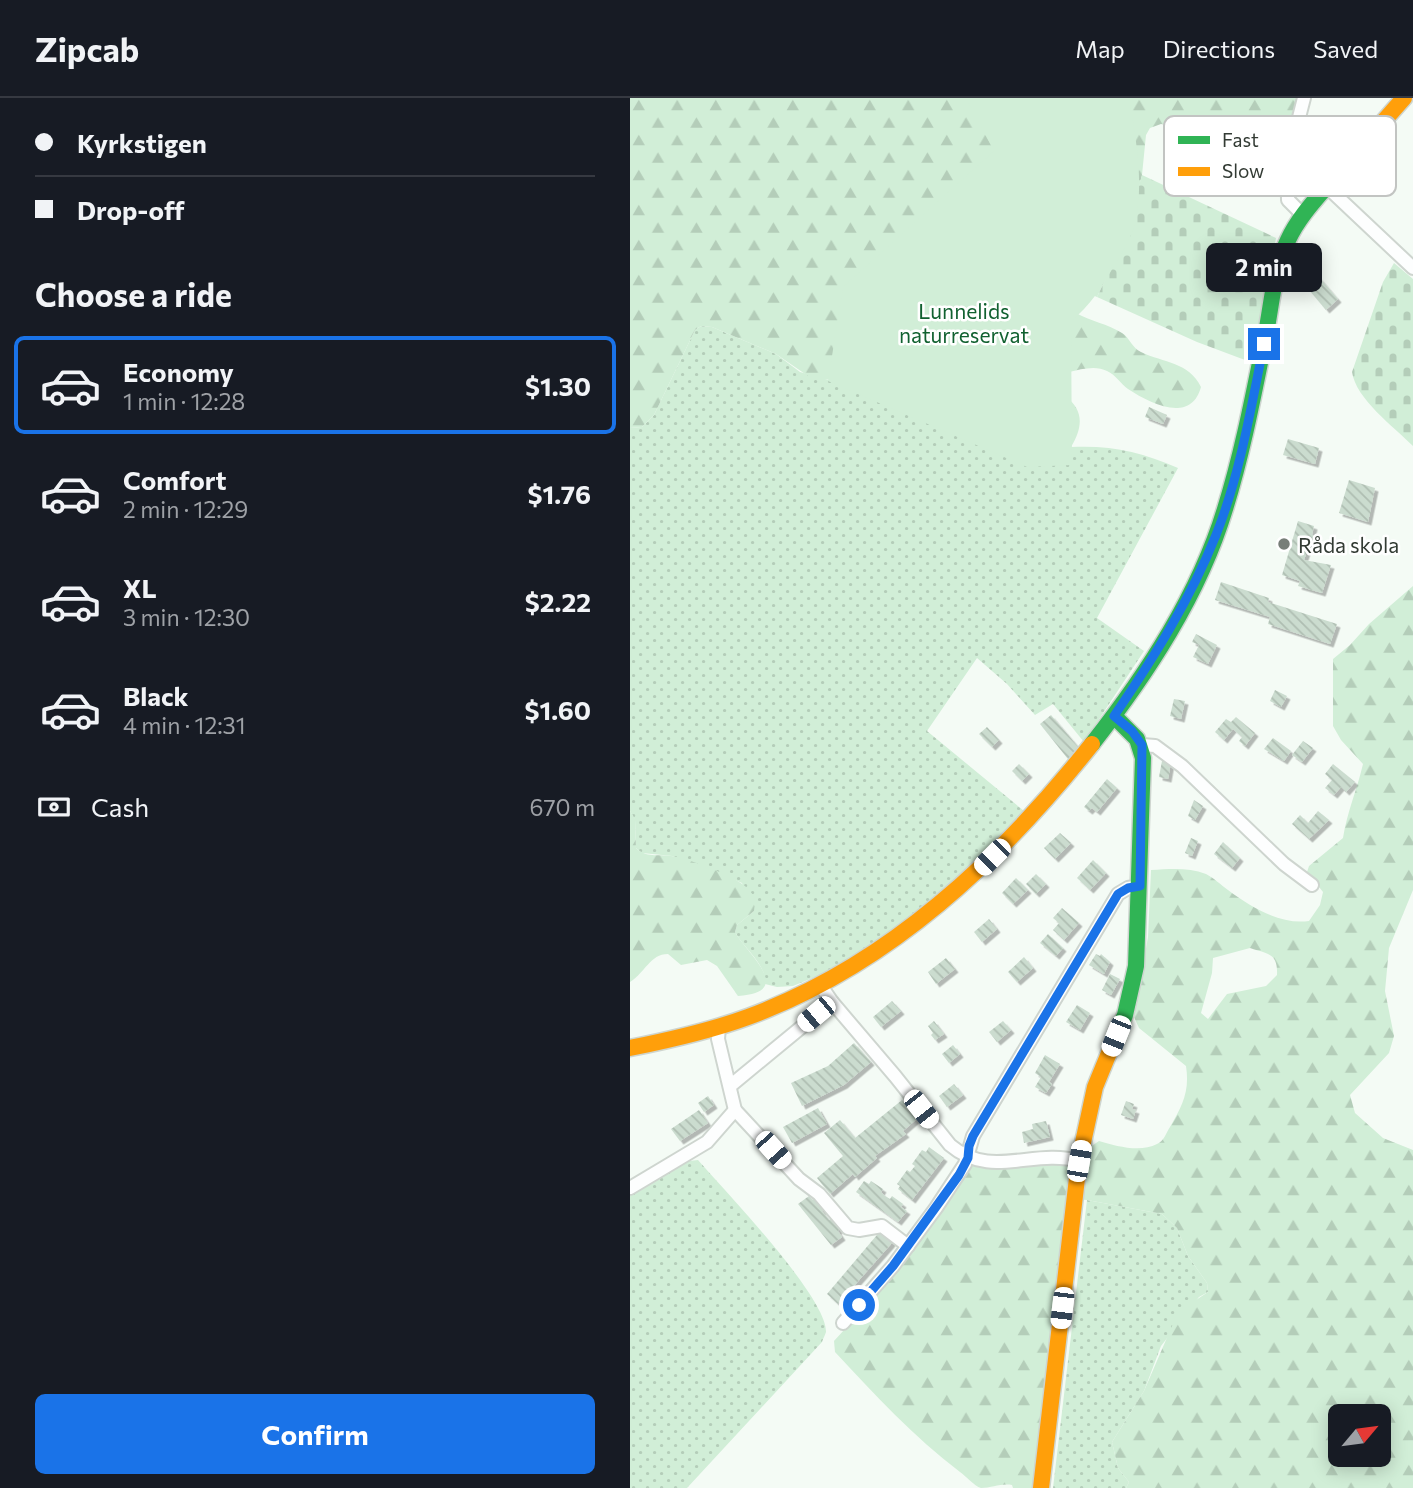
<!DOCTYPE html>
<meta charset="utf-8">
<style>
body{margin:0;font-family:Commissioner,sans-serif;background:#242831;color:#f1f3f6;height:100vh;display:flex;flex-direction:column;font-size:26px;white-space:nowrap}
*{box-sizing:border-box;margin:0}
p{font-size:23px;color:#9ea1a6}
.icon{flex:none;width:38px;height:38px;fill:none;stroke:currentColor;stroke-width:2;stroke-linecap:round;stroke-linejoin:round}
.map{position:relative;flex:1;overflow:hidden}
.details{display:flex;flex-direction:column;background:#171b24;width:630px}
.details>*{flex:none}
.guide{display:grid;align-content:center;height:154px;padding:0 35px;background:#171b24}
.needle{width:46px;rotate:61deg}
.fabs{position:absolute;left:698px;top:1306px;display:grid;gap:14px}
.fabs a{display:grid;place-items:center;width:63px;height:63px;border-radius:10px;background:#171b24;box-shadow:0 4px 18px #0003;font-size:35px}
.end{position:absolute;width:32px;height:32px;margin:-16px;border:9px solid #1a73e8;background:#fff;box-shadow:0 0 0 4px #fff}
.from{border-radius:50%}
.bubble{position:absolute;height:49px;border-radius:10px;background:#171b24;box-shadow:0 4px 18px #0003;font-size:23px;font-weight:700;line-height:49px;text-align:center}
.car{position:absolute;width:21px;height:42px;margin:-21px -10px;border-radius:9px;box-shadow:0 0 5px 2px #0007;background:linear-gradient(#fff 24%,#345 0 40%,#fff 0 76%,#345 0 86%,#fff 0)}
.guide b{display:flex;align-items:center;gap:24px;height:66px;font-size:26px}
.guide b+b{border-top:2px solid #363941}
.guide i{width:18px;height:18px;background:#f1f3f6}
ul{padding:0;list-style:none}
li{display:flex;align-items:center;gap:21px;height:98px;margin:0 14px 10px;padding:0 21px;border:4px solid transparent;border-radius:10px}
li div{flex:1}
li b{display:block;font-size:26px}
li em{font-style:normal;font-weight:700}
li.current{border-color:#1a73e8}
li>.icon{width:63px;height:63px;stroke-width:1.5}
h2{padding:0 35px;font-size:32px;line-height:84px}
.pay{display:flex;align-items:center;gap:18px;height:77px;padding:0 35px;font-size:26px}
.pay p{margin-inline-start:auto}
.button{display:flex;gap:14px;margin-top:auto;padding:14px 35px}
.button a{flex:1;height:80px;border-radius:10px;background:#1a73e8;color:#fff;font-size:28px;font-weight:700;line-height:80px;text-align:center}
header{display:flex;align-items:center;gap:42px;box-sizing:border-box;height:98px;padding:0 35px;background:#171b24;border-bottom:2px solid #363941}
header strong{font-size:33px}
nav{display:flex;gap:38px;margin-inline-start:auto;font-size:24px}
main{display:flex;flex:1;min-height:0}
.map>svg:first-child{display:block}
.grass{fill:url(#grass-dots)}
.forest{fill:url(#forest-firs);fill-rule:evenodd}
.cemetery{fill:url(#cemetery-stones)}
.green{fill:#d1eed7}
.building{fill:url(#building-back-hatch);filter:url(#shadow)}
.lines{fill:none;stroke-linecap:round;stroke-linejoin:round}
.street-casing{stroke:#ced5cf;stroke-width:16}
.fast-casing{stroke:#ced5cf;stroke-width:19}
.slow-casing{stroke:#ced5cf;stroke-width:19}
.street{stroke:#fdfefe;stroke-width:12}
.fast{stroke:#30b455;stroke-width:16}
.slow{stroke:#ff9f0a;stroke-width:16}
.route{stroke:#1a73e8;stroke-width:9}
.poi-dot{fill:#777e78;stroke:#fff;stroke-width:2.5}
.labels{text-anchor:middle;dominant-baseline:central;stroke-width:5;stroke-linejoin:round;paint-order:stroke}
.park-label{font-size:21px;fill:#116130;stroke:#fff}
.poi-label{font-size:21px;fill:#333b34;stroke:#fff;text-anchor:start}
.key{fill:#fff;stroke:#c2c4c2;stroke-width:2}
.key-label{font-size:19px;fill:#333b34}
</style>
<header>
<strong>Zipcab</strong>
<nav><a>Map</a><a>Directions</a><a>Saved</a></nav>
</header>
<main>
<section class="details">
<div class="guide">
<b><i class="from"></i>Kyrkstigen</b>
<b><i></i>Drop-off</b>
</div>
<h2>Choose a ride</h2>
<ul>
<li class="current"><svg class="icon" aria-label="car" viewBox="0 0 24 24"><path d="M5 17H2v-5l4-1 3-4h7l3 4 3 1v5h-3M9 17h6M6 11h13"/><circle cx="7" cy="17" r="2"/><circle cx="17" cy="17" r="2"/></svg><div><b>Economy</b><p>1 min · 12:28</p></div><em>$1.30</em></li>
<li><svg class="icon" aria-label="car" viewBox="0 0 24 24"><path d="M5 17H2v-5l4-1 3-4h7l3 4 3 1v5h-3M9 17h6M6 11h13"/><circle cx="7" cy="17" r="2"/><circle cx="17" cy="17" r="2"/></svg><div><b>Comfort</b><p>2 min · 12:29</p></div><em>$1.76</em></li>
<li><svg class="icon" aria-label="car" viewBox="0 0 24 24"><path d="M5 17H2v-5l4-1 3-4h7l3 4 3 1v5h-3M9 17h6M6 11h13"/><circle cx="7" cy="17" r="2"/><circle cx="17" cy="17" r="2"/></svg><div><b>XL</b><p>3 min · 12:30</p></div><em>$2.22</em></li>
<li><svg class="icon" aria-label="car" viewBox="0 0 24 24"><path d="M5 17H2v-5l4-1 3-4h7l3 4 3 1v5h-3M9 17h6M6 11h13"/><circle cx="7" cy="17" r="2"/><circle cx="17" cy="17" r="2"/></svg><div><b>Black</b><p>4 min · 12:31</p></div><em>$1.60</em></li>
</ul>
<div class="pay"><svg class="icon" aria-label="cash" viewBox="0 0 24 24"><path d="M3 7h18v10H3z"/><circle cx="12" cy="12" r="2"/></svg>Cash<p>670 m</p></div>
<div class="button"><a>Confirm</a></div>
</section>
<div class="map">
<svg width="783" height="1390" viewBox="0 0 783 1390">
<defs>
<pattern id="grass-dots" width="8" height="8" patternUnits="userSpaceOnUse" patternTransform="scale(1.75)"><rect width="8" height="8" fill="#d1eed7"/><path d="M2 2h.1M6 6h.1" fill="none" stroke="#b4cdb9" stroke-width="1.8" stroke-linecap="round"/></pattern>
<pattern id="forest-firs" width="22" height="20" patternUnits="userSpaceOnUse" patternTransform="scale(1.75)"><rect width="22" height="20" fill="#d1eed7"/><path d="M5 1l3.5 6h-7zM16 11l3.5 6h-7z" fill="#b4cdb9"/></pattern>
<pattern id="cemetery-stones" width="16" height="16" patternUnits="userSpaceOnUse" patternTransform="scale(1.75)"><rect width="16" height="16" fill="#d1eed7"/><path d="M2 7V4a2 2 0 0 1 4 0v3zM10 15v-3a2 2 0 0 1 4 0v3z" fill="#b4cdb9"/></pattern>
<pattern id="building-back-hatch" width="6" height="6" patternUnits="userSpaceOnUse" patternTransform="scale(1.75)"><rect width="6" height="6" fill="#cbdccf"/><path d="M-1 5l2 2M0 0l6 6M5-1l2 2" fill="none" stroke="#afbeb2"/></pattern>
<filter id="shadow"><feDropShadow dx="3.5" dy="3.5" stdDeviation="0" flood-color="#0004"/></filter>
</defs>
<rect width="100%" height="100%" fill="#f4fbf5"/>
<g class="grass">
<path d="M 71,228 L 82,229 L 146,256 L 170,274 L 441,349 C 482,347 511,354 548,370 L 467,520 L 514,553 L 454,644 L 423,606 L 405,617 L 377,586 L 347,560 L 297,633 L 394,713 L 365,747 L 276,825 L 240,849 L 190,877 L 163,888 L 147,889 L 135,886 C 137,866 113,850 105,834 L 107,827 L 124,813 L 112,785 L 66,766 L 42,758 L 12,755 L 6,750 L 5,722 L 0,713 L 0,330 L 12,329 L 24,317 L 65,232 Z"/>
<path d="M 68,1062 C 94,1092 197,1199 196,1234 C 195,1237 193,1241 192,1244 L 57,1390 L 0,1390 L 0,1098 L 59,1063 Z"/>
<path d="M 457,1102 L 532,1116 L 547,1130 L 558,1158 L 577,1185 L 578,1194 L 569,1199 L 531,1248 L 514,1293 L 482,1344 L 488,1370 L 499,1384 L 496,1390 L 423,1390 Z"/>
</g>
<g class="forest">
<path d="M 0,0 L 669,0 L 654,64 L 651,91 L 647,95 L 641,96 L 567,64 L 541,28 L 531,26 L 520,30 L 516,37 L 512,77 L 501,122 L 492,147 L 467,199 L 453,193 L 446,215 C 460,223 478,226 492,235 C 500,240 502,250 511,254 C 534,265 559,264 571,289 C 561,326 521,306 498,291 C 491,286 486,277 477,273 C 466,267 451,271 439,274 L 436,299 C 455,313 452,331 441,349 L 205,282 L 181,280 L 146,256 L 82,229 L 71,228 L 65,232 L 24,317 L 12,329 L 0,330 Z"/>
<path d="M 783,488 L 783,792 L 759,850 L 755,893 L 764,938 L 759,955 L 720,997 L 725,1015 L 753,1040 L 783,1052 L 783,1390 L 496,1390 L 499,1384 L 488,1370 L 482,1344 L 514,1293 L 548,1214 L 578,1194 L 577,1185 L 558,1158 L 547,1130 L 532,1116 L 457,1102 L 441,1101 L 406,1390 L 383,1390 L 382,1387 C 371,1385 362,1390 351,1390 C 344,1388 336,1378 330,1374 C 284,1339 244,1296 205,1254 L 204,1243 C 255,1187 305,1131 341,1064 L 438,1064 L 469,1043 C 486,1048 510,1055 527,1046 C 534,1043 536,1035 540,1029 C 552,1008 560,994 556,968 L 509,930 L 504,919 L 518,839 L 521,772 C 540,771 558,769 576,776 C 584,780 591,787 598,792 C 621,809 650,827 679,823 L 690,807 L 693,794 L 677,774 L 679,768 L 713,740 C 717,714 727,692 733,666 L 711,642 L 703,628 L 703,561 L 720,547 L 739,526 ZM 620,850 C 638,856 648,855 647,877 L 636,888 L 597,896 L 578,921 L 571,915 L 582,875 L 583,860 ZM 710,1318 L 749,1318 L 749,1356 L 710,1356 Z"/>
<path d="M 0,713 L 5,721 L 6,750 C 16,760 28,756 41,758 C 58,760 111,780 120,793 C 125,799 125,805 124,813 L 107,827 L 105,834 C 116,855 167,894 108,898 L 87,868 L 77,862 L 51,867 L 38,856 C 20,856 15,875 0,884 Z"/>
</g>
<g class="cemetery">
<path d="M 512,77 L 646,140 L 625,262 L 615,262 L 567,244 L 467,199 L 492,147 Z"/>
<path d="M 764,165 L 783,181 L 783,348 C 763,328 726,301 722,274 L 753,184 Z"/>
</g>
<path class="green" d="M 336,0 L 499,0 C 506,40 515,90 504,129 C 500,142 491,156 484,168 C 472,189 460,208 441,223 L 442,367 L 397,369 L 198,283 L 213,189 L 364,53 Z"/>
<g class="building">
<path d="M 681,170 L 708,201 L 696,212 L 669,180 Z"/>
<path d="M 519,309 L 537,317 L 533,326 L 515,319 Z"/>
<path d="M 658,341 L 689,350 L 685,366 L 653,357 Z"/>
<path d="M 719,382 L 745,390 L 738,424 L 709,415 Z"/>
<path d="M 668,423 L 684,428 L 682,437 L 688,439 L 685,449 L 679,447 L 674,462 L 701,467 L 692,495 L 668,488 L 670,483 L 652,477 Z"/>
<path d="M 591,484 L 639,500 L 638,504 L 707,526 L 700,546 L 638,526 L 640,519 L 585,502 Z"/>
<path d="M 566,536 L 587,547 L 578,566 L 563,559 L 569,547 L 562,544 Z"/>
<path d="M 645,592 L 657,598 L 651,609 L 640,603 Z"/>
<path d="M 544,601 L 555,603 L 551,621 L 540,618 Z"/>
<path d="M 421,617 L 450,651 L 438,661 L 410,626 Z"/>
<path d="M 606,619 L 625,635 L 615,648 L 609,643 L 612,639 L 603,631 L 594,642 L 585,634 L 596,621 L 601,624 Z"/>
<path d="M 357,629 L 369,642 L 362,649 L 349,636 Z"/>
<path d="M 643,640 L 661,653 L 654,663 L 634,651 Z"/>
<path d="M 673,643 L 683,650 L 672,664 L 662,657 Z"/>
<path d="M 532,663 L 541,664 L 538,681 L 529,679 Z"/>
<path d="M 389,666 L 399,676 L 392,683 L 382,673 Z"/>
<path d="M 703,666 L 725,684 L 716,694 L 711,689 L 704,697 L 695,690 L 702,682 L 695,676 Z"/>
<path d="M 477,681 L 487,690 L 467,714 L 462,710 L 459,713 L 454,709 Z"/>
<path d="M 564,702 L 573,708 L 565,722 L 558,718 Z"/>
<path d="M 688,713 L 699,722 L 679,741 L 662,726 L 670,717 L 678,725 Z"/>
<path d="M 430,735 L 441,745 L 425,761 L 414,750 Z"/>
<path d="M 561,740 L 568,743 L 562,758 L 555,755 Z"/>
<path d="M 593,744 L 610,760 L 602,770 L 584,756 Z"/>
<path d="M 463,762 L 476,775 L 460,792 L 447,780 Z"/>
<path d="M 406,776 L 416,786 L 406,796 L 396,786 Z"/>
<path d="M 386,780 L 398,792 L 383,806 L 372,795 Z"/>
<path d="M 432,810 L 449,825 L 434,842 L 423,832 L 429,825 L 423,820 Z"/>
<path d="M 359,821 L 367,831 L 352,844 L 344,834 Z"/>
<path d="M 418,836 L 433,850 L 426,858 L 410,845 Z"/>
<path d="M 466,856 L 470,858 L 471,856 L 480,864 L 474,876 L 459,867 Z"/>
<path d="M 394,859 L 403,870 L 387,884 L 378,874 Z"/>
<path d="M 316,860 L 325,871 L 306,886 L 298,874 Z"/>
<path d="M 480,876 L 490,881 L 481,897 L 472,892 Z"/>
<path d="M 262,903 L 271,913 L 251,929 L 243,919 Z"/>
<path d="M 447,907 L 460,915 L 450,932 L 436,924 Z"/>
<path d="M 304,923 L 314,936 L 305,942 L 301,937 L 303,935 L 298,928 Z"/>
<path d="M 373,923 L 381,932 L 367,944 L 359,934 Z"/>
<path d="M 224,945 L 241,964 L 214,987 L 172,1008 L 161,985 L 198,968 Z"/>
<path d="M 323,947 L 330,956 L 319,965 L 312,956 Z"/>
<path d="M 415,957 L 430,966 L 419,984 L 422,986 L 416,995 L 405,989 L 411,979 L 405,975 Z"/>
<path d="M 324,986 L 333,997 L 317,1009 L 309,998 Z"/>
<path d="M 78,998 L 84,1007 L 74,1014 L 68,1005 Z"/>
<path d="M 272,1002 L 288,1020 L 273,1033 L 276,1036 L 245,1058 L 247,1060 L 225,1079 L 223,1076 L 200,1096 L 187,1080 L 213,1058 L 194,1035 L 210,1022 L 225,1040 Z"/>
<path d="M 496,1003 L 504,1006 L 502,1011 L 506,1012 L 503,1021 L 491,1017 Z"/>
<path d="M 188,1010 L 197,1026 L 162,1045 L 153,1029 Z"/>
<path d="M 69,1012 L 78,1025 L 50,1043 L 41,1031 Z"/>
<path d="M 416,1023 L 420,1039 L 394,1045 L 392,1034 L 403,1031 L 402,1026 Z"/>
<path d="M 299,1049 L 314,1060 L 282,1102 L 268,1091 L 270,1088 L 267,1086 L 277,1072 L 280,1074 L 285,1068 L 282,1066 L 292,1052 L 296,1054 Z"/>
<path d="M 234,1083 L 239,1086 L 241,1083 L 253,1091 L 251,1094 L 255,1098 L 260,1101 L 262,1098 L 273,1106 L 271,1109 L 277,1113 L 268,1124 L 226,1094 Z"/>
<path d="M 179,1098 L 183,1102 L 186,1100 L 195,1111 L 192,1113 L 199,1122 L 202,1120 L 211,1130 L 208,1133 L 212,1139 L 201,1147 L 168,1106 Z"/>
<path d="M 252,1131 L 264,1141 L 261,1146 L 208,1206 L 197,1196 Z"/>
</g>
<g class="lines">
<defs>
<g id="street">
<path d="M 697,89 L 783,170"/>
<path d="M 672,116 L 658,102 C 657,67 665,34 674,0"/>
<path d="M 512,647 L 525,648 L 552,668 L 654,766 L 682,787"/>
<path d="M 191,888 L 202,904 L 265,978 L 320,1047 C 361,1082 403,1050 449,1063"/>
<path d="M 89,929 L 88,941 L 105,1012 L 169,1081 L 189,1096 L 218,1130 L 229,1132 L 252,1128 L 278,1148"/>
<path d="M 100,988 L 202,904"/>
<path d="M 0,1090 L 77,1044 L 105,1012"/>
<path d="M 213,1225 L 263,1168 L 306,1110 L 335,1066 L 343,1038 L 488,796 L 498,790 L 510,788"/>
</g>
<g id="fast">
<path d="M 484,618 L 507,641 L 513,660 L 506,868 L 495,917 L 486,938"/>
<path d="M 462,646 C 517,576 569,497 595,411 C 613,353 624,294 636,235 C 642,204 644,171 658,142 C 670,116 691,96 709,74"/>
</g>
<g id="slow">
<path d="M 709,74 L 774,0"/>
<path d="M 0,950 C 40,942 80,933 118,919 C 259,867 370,762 462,646"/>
<path d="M 411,1390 L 449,1063 L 465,989 L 486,938"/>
</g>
</defs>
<use href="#street" class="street-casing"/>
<use href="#fast" class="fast-casing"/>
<use href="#slow" class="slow-casing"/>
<use href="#street" class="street"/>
<use href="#fast" class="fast"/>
<use href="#slow" class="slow"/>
</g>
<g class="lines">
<path class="route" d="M 229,1207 L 263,1168 L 329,1077 L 338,1060 L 339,1048 L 343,1038 L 488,796 L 498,790 L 510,788 L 512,647 L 502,633 L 484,618 C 523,561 560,502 586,437 C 610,377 621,309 634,246"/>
</g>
<circle class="poi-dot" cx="654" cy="446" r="7"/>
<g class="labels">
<g class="park-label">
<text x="334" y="212">Lunnelids<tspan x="334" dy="24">naturreservat</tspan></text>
</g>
<g class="poi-label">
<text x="668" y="446">Råda skola</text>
</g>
</g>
<rect x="534" y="18" width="232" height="80" rx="10" class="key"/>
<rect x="548" y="38" width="32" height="8" fill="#30b455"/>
<rect x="548" y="69" width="32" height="9" fill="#ff9f0a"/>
<g class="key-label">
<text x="592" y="49">Fast</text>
<text x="592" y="80">Slow</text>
</g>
</svg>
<div class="fabs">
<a><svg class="needle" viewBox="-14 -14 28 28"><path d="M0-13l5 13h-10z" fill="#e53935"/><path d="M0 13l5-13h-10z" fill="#9ea1a6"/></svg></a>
</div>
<i class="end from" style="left:229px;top:1207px"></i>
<i class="end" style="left:634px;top:246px"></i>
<div class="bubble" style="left:576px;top:145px;width:116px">2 min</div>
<i class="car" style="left:362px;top:759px;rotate:225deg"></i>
<i class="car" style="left:186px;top:916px;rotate:230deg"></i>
<i class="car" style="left:486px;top:938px;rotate:202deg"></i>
<i class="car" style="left:291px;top:1011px;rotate:142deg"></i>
<i class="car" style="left:143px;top:1052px;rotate:138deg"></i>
<i class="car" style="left:449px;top:1063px;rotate:10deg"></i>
<i class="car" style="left:432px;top:1210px;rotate:187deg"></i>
</div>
</main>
